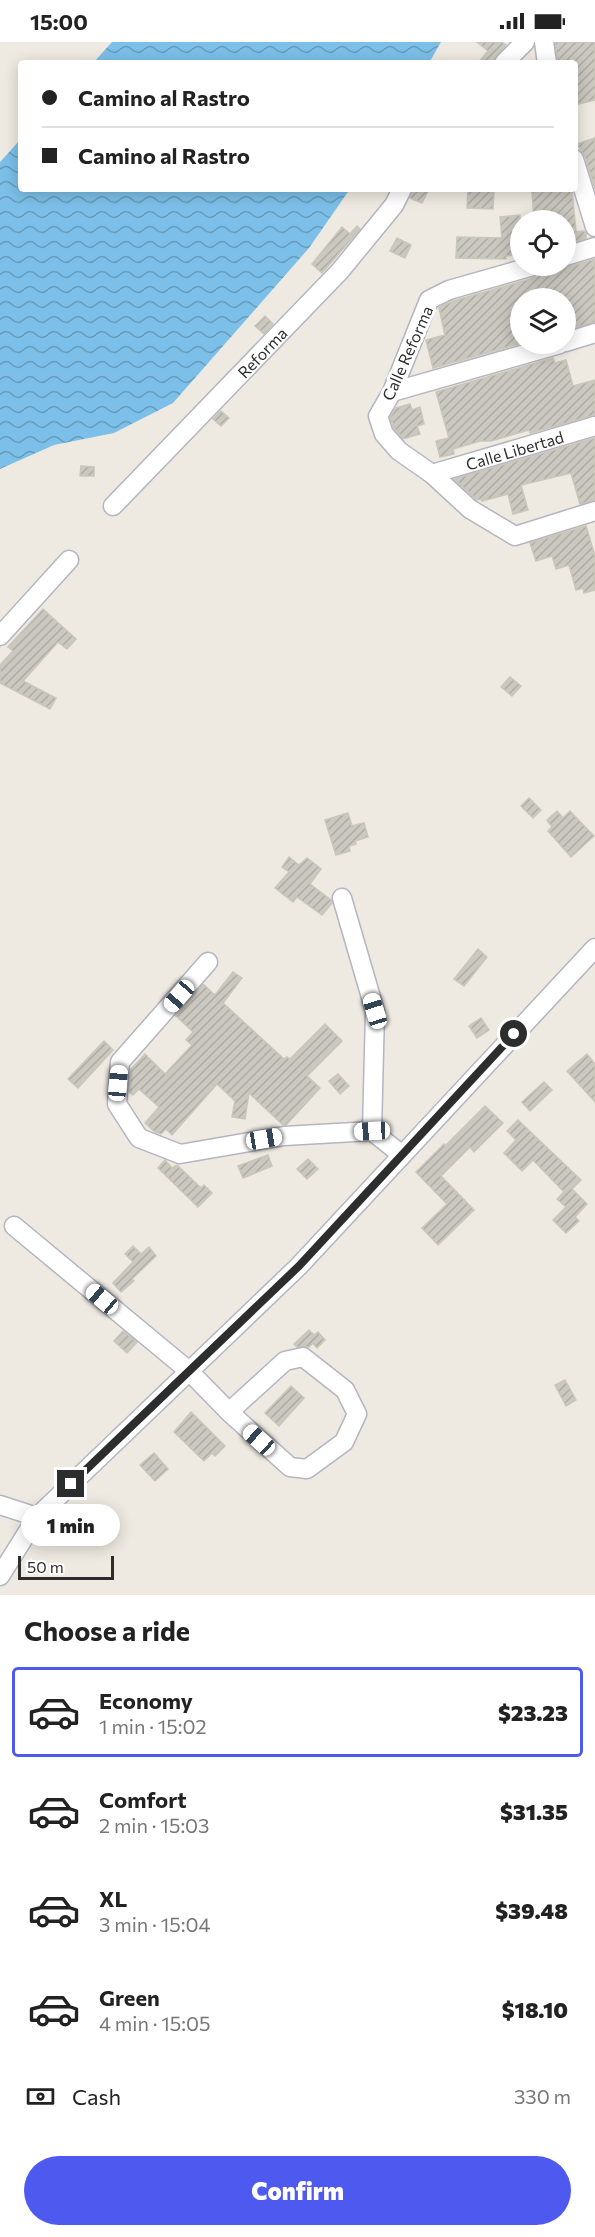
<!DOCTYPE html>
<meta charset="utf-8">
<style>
body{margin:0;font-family:Commissioner,sans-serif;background:#f2f2f2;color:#222;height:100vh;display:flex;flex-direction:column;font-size:22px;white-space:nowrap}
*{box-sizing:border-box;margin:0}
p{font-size:20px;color:#767676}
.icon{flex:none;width:33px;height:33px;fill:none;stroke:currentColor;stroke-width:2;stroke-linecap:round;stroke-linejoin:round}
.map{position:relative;height:1553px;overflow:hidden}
.panel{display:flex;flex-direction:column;background:#fff;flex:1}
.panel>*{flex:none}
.guide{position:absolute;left:18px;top:18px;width:560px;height:132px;border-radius:6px;box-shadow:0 3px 15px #0003;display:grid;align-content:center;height:132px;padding:0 24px;background:#fff}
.tools{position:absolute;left:510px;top:168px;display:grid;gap:12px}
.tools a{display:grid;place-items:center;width:66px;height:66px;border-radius:50%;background:#fff;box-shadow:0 3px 15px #0003;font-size:30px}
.scale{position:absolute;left:18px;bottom:15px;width:96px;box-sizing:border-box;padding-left:6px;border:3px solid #2d2d2d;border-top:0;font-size:16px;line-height:21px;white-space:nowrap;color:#2d2d2d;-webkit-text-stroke:4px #fff;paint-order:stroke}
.end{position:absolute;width:27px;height:27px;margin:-14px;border:8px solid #2d2d2d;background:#fff;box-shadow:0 0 0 3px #fff}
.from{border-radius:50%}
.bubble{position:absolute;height:42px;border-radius:21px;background:#fff;box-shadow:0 3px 15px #0003;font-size:20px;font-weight:800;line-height:42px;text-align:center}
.car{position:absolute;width:18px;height:36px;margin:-18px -9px;border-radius:8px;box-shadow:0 0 4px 2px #0007;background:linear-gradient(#fff 24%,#345 0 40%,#fff 0 76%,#345 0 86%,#fff 0)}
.guide b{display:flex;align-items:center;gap:21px;height:57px;font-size:22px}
.guide b+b{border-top:2px solid #e0e0e0}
.guide i{width:15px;height:15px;background:#222}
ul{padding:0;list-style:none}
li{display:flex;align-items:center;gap:18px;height:90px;margin:0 12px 9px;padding:0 12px;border:3px solid transparent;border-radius:6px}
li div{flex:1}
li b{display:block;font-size:22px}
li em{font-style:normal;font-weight:800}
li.current{border-color:#4d59ef}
li>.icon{width:54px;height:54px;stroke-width:1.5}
h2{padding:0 24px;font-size:27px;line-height:72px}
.pay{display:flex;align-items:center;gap:15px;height:66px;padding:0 24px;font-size:22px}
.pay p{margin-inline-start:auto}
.primary-button{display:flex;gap:12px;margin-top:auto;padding:12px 24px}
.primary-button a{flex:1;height:69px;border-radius:36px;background:#4d59ef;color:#fff;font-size:24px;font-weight:800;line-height:69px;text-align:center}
.status{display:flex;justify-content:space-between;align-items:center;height:42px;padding:0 30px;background:#fff;direction:ltr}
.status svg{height:16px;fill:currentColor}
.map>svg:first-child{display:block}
.water{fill:url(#water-waves)}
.building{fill:url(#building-hatch);stroke:#c9c6ba;stroke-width:1.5}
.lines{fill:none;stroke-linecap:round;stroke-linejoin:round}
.minor-casing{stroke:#b4b5c0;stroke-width:21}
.minor{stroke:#fff;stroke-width:18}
.route{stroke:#2d2d2d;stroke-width:8}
.labels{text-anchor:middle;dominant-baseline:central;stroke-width:6;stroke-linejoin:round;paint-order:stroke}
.street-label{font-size:16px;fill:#2d2d2d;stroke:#fff}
</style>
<div class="status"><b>15:00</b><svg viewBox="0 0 49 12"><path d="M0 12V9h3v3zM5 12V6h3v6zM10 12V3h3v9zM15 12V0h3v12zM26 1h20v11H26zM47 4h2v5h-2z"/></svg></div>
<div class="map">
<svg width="595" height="1553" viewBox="0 0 595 1553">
<defs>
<pattern id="water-waves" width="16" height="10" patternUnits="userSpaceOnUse" patternTransform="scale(1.5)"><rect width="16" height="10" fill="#7cbfe8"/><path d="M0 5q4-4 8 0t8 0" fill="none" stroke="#669cbc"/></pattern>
<pattern id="building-hatch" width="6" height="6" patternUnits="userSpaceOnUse" patternTransform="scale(1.5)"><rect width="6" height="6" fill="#cac8bf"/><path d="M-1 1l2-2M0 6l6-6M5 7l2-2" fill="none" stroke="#aeaca4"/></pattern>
</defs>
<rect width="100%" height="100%" fill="#eeeae1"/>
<g class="water">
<path d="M 112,0 L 441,0 L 429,21 L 93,21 Z"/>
<path d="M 21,97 L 21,147 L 350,147 L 309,206 L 173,361 L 114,391 L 54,403 L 0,427 L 0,120 Z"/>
</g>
<g class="building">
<path d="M 477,0 L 502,0 L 506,3 L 496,14 L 493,21 L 478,21 L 488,9 Z"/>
<path d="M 555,0 L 595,0 L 595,58 L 574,63 L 574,21 L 558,21 Z"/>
<path d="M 595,96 L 595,147 L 585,114 L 577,102 Z"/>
<path d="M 413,147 L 429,147 L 422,161 L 410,156 Z"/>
<path d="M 468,147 L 494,147 L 493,167 L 467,166 Z"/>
<path d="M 564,147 L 572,148 L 576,190 L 584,189 L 586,191 L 586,196 L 574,200 L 566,201 L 566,178 L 534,178 L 532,150 Z"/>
<path d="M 520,173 L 520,194 L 512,195 L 514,213 L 506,214 L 506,217 L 456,216 L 457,195 L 502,196 L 500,175 Z"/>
<path d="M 357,184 L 360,187 L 322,231 L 312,222 L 342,185 L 350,192 Z"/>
<path d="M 397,196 L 411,203 L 405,216 L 390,209 Z"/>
<path d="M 595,217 L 595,280 L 566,288 L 566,256 L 520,256 L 520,274 L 511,277 L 518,302 L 433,326 L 426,298 L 445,293 L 439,266 L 453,259 L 530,237 L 541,232 L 543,228 L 561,224 L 569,225 Z"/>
<path d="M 265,274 L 273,282 L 264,292 L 255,284 Z"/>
<path d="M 553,316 L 555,321 L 566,318 L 573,344 L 595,338 L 595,373 L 530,391 L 529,388 L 491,399 L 480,399 L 453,407 L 454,412 L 440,415 L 436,399 L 449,396 L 436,350 Z"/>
<path d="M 410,362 L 412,368 L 420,365 L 424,382 L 417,384 L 420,392 L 403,397 L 394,386 L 390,375 L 396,366 Z"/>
<path d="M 221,369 L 229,376 L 221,384 L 213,377 Z"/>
<path d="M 595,396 L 595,458 L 580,462 L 571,431 L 521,443 L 528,468 L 513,472 L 508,452 L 482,459 L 481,457 L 477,458 L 454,437 Z"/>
<path d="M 81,424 L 94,425 L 94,434 L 80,434 Z"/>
<path d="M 586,484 L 595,514 L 595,548 L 584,551 L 583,546 L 576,548 L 569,523 L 556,527 L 552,514 L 536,519 L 530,501 Z"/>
<path d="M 43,567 L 76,597 L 67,607 L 58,600 L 23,639 L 56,656 L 50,667 L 0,641 L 0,623 L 13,609 L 8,605 Z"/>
<path d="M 510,635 L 521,644 L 512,654 L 501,645 Z"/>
<path d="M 529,756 L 541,768 L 533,776 L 521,764 Z"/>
<path d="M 557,769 L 563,776 L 570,769 L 594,794 L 571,815 L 548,789 L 552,785 L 547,778 Z"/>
<path d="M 348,771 L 352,784 L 364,781 L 368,795 L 355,799 L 356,802 L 349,804 L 350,809 L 336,813 L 325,778 Z"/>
<path d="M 289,815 L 299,823 L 307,816 L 321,827 L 310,842 L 331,858 L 332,861 L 322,873 L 297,855 L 293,860 L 275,846 L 289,830 L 282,825 Z"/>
<path d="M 478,907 L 487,915 L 464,944 L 454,937 Z"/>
<path d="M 233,930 L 242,936 L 223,961 L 284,1017 L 287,1015 L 290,1017 L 325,982 L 342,999 L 307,1034 L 320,1046 L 286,1083 L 283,1083 L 249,1051 L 245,1077 L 232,1075 L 235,1059 L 217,1042 L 172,1093 L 166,1087 L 161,1092 L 155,1090 L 145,1081 L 159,1065 L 139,1047 L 133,1053 L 129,1050 L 131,1027 L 145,1012 L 165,1032 L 192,1003 L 186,998 L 193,990 L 176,974 L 203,942 L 215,953 Z"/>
<path d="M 481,976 L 489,988 L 477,996 L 469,984 Z"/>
<path d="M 104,999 L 113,1008 L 78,1046 L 68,1037 Z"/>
<path d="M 587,1012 L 595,1022 L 595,1060 L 567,1029 Z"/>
<path d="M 338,1032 L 349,1044 L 340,1052 L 329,1039 Z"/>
<path d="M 544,1040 L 552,1048 L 530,1069 L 522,1060 Z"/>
<path d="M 485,1064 L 503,1081 L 474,1110 L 470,1105 L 441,1134 L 474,1168 L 438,1203 L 422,1186 L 447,1162 L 416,1130 L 444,1102 L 445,1104 Z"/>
<path d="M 518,1078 L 581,1138 L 572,1147 L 587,1162 L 575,1175 L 579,1179 L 566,1191 L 553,1178 L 566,1165 L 557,1157 L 564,1150 L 533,1118 L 522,1129 L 504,1111 L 516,1098 L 507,1089 Z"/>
<path d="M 268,1113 L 272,1124 L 243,1136 L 238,1124 Z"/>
<path d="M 308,1117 L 318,1127 L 307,1137 L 297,1127 Z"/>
<path d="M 165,1118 L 172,1126 L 177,1123 L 201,1146 L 204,1143 L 212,1151 L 198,1165 L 158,1126 Z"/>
<path d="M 133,1204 L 141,1212 L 149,1205 L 156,1214 L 132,1237 L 134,1239 L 121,1250 L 113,1241 L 133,1220 L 125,1212 Z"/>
<path d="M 309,1288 L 314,1293 L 318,1290 L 325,1298 L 317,1306 L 313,1301 L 309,1305 L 297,1305 L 294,1302 Z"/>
<path d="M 123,1289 L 137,1300 L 127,1311 L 114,1299 Z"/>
<path d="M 565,1338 L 576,1358 L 566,1364 L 555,1343 Z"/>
<path d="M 291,1344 L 304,1356 L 279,1384 L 265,1371 Z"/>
<path d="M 191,1370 L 225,1404 L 215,1414 L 212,1411 L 204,1419 L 174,1390 Z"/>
<path d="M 154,1411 L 168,1427 L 155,1439 L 140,1423 Z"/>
</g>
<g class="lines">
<defs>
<g id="minor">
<path d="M 544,0 L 547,21"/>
<path d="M 504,21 L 525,0"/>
<path d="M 574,117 L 595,185"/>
<path d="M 566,214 L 595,205"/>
<path d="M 533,224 L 449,248 L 429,258 L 392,350 L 378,374 L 384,392 L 399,409 L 432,432 L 470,467 L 515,494 L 595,469"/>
<path d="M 566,300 L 595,291"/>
<path d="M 392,350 L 560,302"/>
<path id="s1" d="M 432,432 L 595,384"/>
<path id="s2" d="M 113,464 L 340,229 L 394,163 L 402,147"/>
<path d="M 0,594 L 69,518"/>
<path d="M 342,856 L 375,969 L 372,1089"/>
<path d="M 208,920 L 120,1020 L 117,1062 L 139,1096 L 180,1112 L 284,1094 L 372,1089 L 402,1113"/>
<path d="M 14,1184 L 189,1329 L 229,1370 L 290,1425 L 307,1427 L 344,1400 L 357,1372 L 345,1348 L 303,1315 L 285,1319 L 229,1370"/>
<path d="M 0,1463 L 37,1475"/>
<path d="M 0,1534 L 37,1475 L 299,1224 L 595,906"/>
</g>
</defs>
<use href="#minor" class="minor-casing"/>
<use href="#minor" class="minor"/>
</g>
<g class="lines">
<path class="route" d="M 71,1442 L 299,1224 L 514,992"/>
</g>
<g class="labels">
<g class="street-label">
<text stroke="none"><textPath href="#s2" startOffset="214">Reforma</textPath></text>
<text transform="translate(407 311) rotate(-66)">Calle Reforma</text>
<text stroke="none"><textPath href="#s1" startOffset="86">Calle Libertad</textPath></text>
</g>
</g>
</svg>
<div class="tools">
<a><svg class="icon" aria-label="locate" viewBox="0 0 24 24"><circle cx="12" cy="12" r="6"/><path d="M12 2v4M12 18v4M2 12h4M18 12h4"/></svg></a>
<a><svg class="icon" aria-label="layers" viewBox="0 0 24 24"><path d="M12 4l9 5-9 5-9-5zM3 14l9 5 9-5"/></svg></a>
</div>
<div class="scale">50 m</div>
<i class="end from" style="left:514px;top:992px"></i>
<i class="end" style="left:71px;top:1442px"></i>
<div class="bubble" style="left:21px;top:1462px;width:99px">1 min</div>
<i class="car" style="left:179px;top:954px;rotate:221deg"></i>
<i class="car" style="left:375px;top:969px;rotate:343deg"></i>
<i class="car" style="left:118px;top:1041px;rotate:5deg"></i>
<i class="car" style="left:372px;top:1089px;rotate:267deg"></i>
<i class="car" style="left:264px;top:1097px;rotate:80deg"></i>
<i class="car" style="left:102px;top:1257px;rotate:310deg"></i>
<i class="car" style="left:259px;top:1398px;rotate:312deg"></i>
<div class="guide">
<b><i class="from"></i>Camino al Rastro</b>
<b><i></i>Camino al Rastro</b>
</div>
</div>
<section class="panel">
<h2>Choose a ride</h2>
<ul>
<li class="current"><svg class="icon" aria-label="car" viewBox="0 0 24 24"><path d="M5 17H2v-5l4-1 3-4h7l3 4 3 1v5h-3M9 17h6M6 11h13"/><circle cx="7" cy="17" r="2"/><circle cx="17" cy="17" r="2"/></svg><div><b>Economy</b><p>1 min · 15:02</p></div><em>$23.23</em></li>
<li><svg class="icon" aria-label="car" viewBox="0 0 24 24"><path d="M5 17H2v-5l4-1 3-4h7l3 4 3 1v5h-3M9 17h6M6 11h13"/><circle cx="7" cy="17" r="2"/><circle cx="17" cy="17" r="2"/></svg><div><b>Comfort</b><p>2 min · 15:03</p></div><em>$31.35</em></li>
<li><svg class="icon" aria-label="car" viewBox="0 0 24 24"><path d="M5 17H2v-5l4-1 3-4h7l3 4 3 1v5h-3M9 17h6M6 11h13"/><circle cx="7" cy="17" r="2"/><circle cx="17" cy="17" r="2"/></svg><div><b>XL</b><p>3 min · 15:04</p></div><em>$39.48</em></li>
<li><svg class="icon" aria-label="car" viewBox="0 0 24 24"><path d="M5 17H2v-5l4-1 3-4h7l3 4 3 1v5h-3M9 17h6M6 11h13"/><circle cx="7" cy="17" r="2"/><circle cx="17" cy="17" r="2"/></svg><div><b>Green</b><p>4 min · 15:05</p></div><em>$18.10</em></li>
</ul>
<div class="pay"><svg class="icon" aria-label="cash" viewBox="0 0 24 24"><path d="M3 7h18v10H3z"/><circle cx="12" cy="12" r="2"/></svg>Cash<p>330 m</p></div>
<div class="primary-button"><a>Confirm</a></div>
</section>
